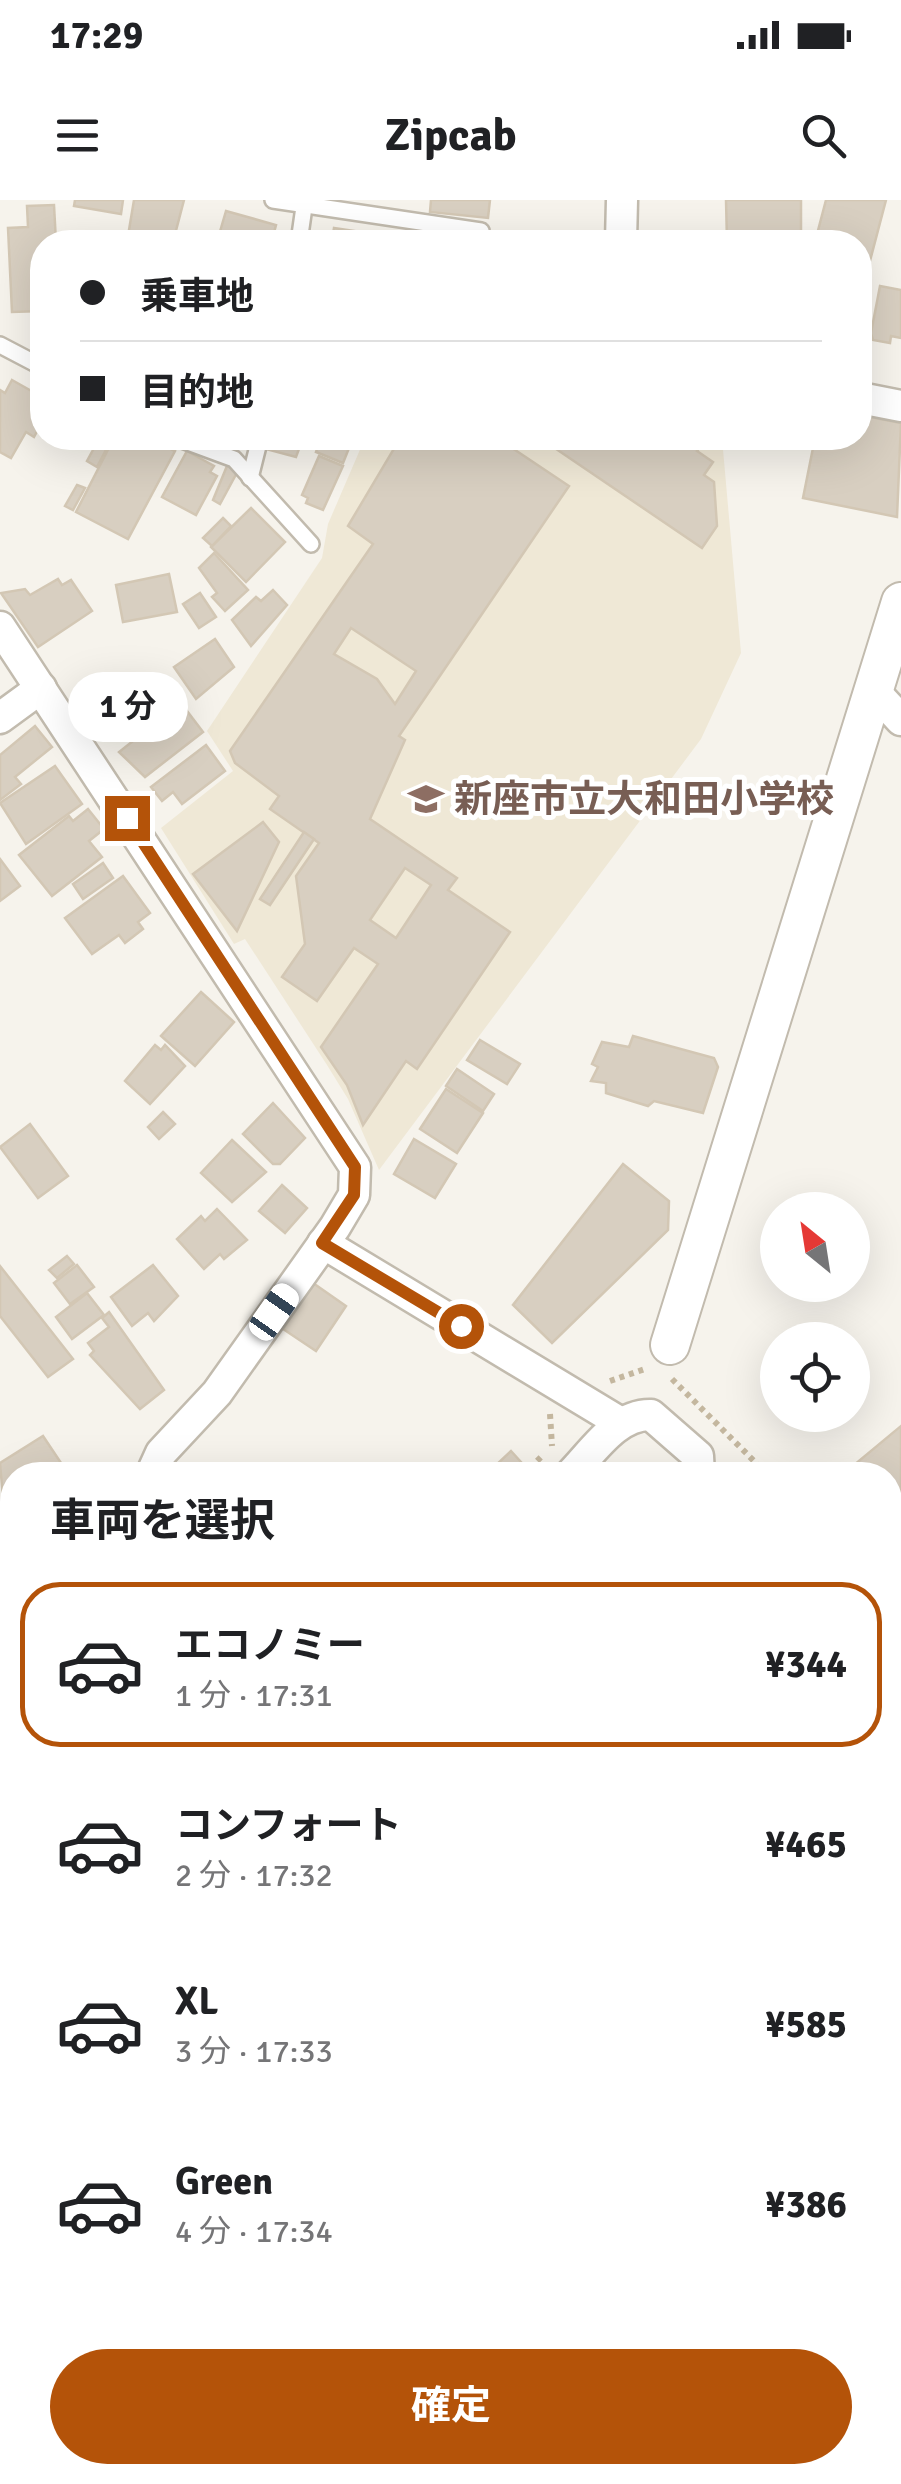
<!DOCTYPE html>
<html lang="ja">
<meta charset="utf-8">
<style>
body{margin:0;font-family:Signika,"Noto Sans JP",sans-serif;background:#f6f6f6;color:#202124;height:100vh;display:flex;flex-direction:column;font-size:38px;white-space:nowrap}
*{box-sizing:border-box;margin:0}
p{font-size:32px;color:#757577}
.icon{flex:none;width:55px;height:55px;fill:none;stroke:currentColor;stroke-width:2;stroke-linecap:round;stroke-linejoin:round}
.map{position:relative;flex:1;overflow:hidden}
.details{position:absolute;left:0px;top:1262px;width:902px;height:1022px;display:flex;flex-direction:column;background:#fff;border-radius:40px 40px 0 0;box-shadow:0 10px 40px #0002}
.details>*{flex:none}
.banner{position:absolute;left:30px;top:30px;width:842px;height:220px;border-radius:40px;box-shadow:0 10px 40px #0002;display:grid;align-content:center;height:220px;padding:0 50px;background:#fff}
.needle{width:65px;rotate:330deg}
.fabs{position:absolute;left:760px;top:992px;display:grid;gap:20px}
.fabs a{display:grid;place-items:center;width:110px;height:110px;border-radius:50%;background:#fff;box-shadow:0 10px 40px #0002;font-size:50px}
.end{position:absolute;width:45px;height:45px;margin:-22px;border:12px solid #b45309;background:#fff;box-shadow:0 0 0 5px #fff}
.from{border-radius:50%}
.bubble{position:absolute;height:70px;border-radius:35px;background:#fff;box-shadow:0 10px 40px #0002;font-size:32px;font-weight:700;line-height:70px;text-align:center}
.car{position:absolute;width:30px;height:60px;margin:-30px -15px;border-radius:12px;box-shadow:0 0 8px 2px #0007;background:linear-gradient(#fff 24%,#345 0 40%,#fff 0 76%,#345 0 86%,#fff 0)}
.banner b{display:flex;align-items:center;gap:35px;height:95px;font-size:38px}
.banner b+b{border-top:2px solid #e0e0e0}
.banner i{width:25px;height:25px;background:#202124}
ul{padding:0;list-style:none}
li{display:flex;align-items:center;gap:30px;height:165px;margin:0 20px 15px;padding:0 30px;border:5px solid transparent;border-radius:40px}
li div{flex:1}
li b{display:block;font-size:38px}
li em{font-style:normal;font-weight:700}
li.on{border-color:#b45309}
li>.icon{width:90px;height:90px;stroke-width:1.5}
h2{padding:0 50px;font-size:45px;line-height:120px}
.button{display:flex;gap:20px;margin-top:auto;padding:20px 50px}
.button a{flex:1;height:115px;border-radius:60px;background:#b45309;color:#fff;font-size:40px;font-weight:700;line-height:115px;text-align:center}
.status{display:flex;justify-content:space-between;align-items:center;height:70px;padding:0 50px;background:#fff;direction:ltr}
.status svg{height:28px;fill:currentColor}
header{display:flex;justify-content:space-between;align-items:center;height:130px;padding:0 50px;background:#fff;font-size:45px;font-weight:700}
.map>svg:first-child{display:block}
.education{fill:#efe8d6}
.building{fill:#d8cfc1;stroke:#d3c7b4;stroke-width:2.5;fill-rule:evenodd}
.lines{fill:none;stroke-linecap:round;stroke-linejoin:round}
.service-casing{stroke:#c2bbae;stroke-width:20}
.minor-casing{stroke:#c2bbae;stroke-width:35}
.tertiary-casing{stroke:#c2bbae;stroke-width:42}
.trunk-casing{stroke:#e0a43c;stroke-width:55}
.path{stroke:#c4b79f;stroke-width:6;stroke-dasharray:5 5;stroke-linecap:butt}
.service{stroke:#fff;stroke-width:15}
.minor{stroke:#fff;stroke-width:30}
.tertiary{stroke:#fff;stroke-width:38}
.trunk{stroke:#ffd985;stroke-width:50}
.rail{stroke:#9a9a9a;stroke-width:8;stroke-dasharray:12 12;stroke-linecap:butt}
.route{stroke:#b45309;stroke-width:12}
.labels{text-anchor:middle;dominant-baseline:central;stroke-width:10;stroke-linejoin:round;paint-order:stroke}
.education-label{font-size:38px;font-weight:bold;fill:#785e54;stroke:#fff;text-anchor:start}
</style>
<div class="status"><b>17:29</b><svg viewBox="0 0 49 12"><path d="M0 12V9h3v3zM5 12V6h3v6zM10 12V3h3v9zM15 12V0h3v12zM26 1h20v11H26zM47 4h2v5h-2z"/></svg></div>
<header><svg class="icon" aria-label="menu" viewBox="0 0 24 24"><path d="M4 6h16M4 12h16M4 18h16"/></svg>Zipcab<svg class="icon" aria-label="search" viewBox="0 0 24 24"><circle cx="10" cy="10" r="6"/><path d="M15 15l6 6"/></svg></header>
<div class="map">
<svg width="901" height="2284" viewBox="0 0 901 2284">
<rect width="100%" height="100%" fill="#f6f3ec"/>
<path class="education" d="M 365,238 L 722,238 L 741,453 L 701,539 L 379,970 L 348,899 L 327,865 L 245,739 L 234,744 L 161,628 L 233,571 L 207,531 L 322,358 L 328,324 Z"/>
<g class="building">
<path d="M 75,0 L 123,0 L 121,14 L 74,6 Z"/>
<path d="M 134,0 L 184,0 L 173,42 L 127,42 Z"/>
<path d="M 431,0 L 490,0 L 488,18 L 430,12 Z"/>
<path d="M 726,0 L 801,0 L 801,42 L 727,42 Z"/>
<path d="M 826,0 L 886,0 L 866,76 L 860,74 L 860,42 L 815,42 Z"/>
<path d="M 54,5 L 56,42 L 42,42 L 42,111 L 12,112 L 8,28 L 28,27 L 27,6 Z"/>
<path d="M 226,11 L 276,25 L 272,40 L 217,42 Z"/>
<path d="M 334,28 L 388,36 L 387,42 L 322,42 L 323,38 L 332,40 Z"/>
<path d="M 880,86 L 901,90 L 901,138 L 891,136 L 890,143 L 873,140 L 871,133 Z"/>
<path d="M 12,180 L 42,197 L 42,222 L 34,237 L 26,232 L 11,258 L 0,252 L 0,190 L 5,193 Z"/>
<path d="M 860,215 L 901,223 L 897,317 L 803,298 L 815,238 L 860,238 Z"/>
<path d="M 114,238 L 148,238 L 175,251 L 128,339 L 76,312 Z"/>
<path d="M 266,238 L 303,238 L 296,257 L 262,248 Z"/>
<path d="M 311,238 L 353,238 L 343,263 L 316,252 L 318,246 L 309,242 Z"/>
<path d="M 391,238 L 497,238 L 569,286 L 399,536 L 405,540 L 370,619 L 457,678 L 448,690 L 510,732 L 417,869 L 406,861 L 363,925 L 347,885 L 321,847 L 378,764 L 354,748 L 317,801 L 282,777 L 305,744 L 296,676 L 319,643 L 270,609 L 279,596 L 235,563 L 230,551 L 373,344 L 348,326 L 398,242 ZM 351,428 L 416,471 L 395,504 L 377,479 L 334,454 ZM 405,668 L 431,685 L 396,738 L 370,720 Z"/>
<path d="M 540,238 L 706,238 L 697,251 L 713,262 L 704,275 L 714,282 L 717,326 L 702,348 Z"/>
<path d="M 99,239 L 109,244 L 97,267 L 87,261 Z"/>
<path d="M 187,251 L 214,266 L 210,272 L 217,276 L 196,315 L 162,297 Z"/>
<path d="M 319,256 L 343,266 L 323,310 L 306,303 L 308,298 L 302,295 Z"/>
<path d="M 229,261 L 240,267 L 220,304 L 213,300 Z"/>
<path d="M 77,285 L 85,288 L 73,310 L 65,306 Z"/>
<path d="M 251,308 L 285,342 L 246,382 L 211,347 Z"/>
<path d="M 223,318 L 231,326 L 212,346 L 203,338 Z"/>
<path d="M 214,353 L 248,390 L 225,411 L 212,397 L 217,393 L 199,368 Z"/>
<path d="M 169,374 L 177,412 L 123,422 L 116,385 Z"/>
<path d="M 58,379 L 62,385 L 71,380 L 92,411 L 38,447 L 1,393 L 25,389 L 30,395 Z"/>
<path d="M 273,390 L 287,405 L 251,446 L 232,420 L 256,397 L 261,401 Z"/>
<path d="M 200,393 L 216,417 L 199,428 L 183,404 Z"/>
<path d="M 215,439 L 234,467 L 196,499 L 174,467 Z"/>
<path d="M 181,503 L 203,532 L 145,577 L 119,552 Z"/>
<path d="M 35,526 L 52,547 L 15,577 L 21,584 L 0,600 L 0,555 Z"/>
<path d="M 206,545 L 225,571 L 182,604 L 173,592 L 162,601 L 151,587 Z"/>
<path d="M 55,566 L 82,604 L 26,644 L 0,603 Z"/>
<path d="M 88,609 L 104,629 L 89,641 L 102,657 L 52,696 L 19,655 L 69,616 L 73,621 Z"/>
<path d="M 263,622 L 279,642 L 237,731 L 193,674 Z"/>
<path d="M 304,632 L 314,639 L 270,705 L 260,699 Z"/>
<path d="M 0,659 L 20,686 L 0,701 Z"/>
<path d="M 103,663 L 113,678 L 83,699 L 73,684 Z"/>
<path d="M 123,676 L 150,713 L 138,722 L 143,729 L 125,743 L 119,735 L 92,754 L 65,718 Z"/>
<path d="M 201,792 L 234,822 L 195,866 L 161,836 Z"/>
<path d="M 633,836 L 714,858 L 718,867 L 703,913 L 654,901 L 648,906 L 606,893 L 606,883 L 591,881 L 598,867 L 592,864 L 602,842 L 629,847 Z"/>
<path d="M 480,840 L 520,864 L 507,884 L 467,860 Z"/>
<path d="M 155,845 L 161,850 L 165,845 L 185,866 L 150,904 L 125,881 Z"/>
<path d="M 457,869 L 494,894 L 483,911 L 446,886 Z"/>
<path d="M 446,889 L 483,913 L 457,953 L 420,929 Z"/>
<path d="M 273,903 L 305,938 L 280,964 L 273,964 L 243,934 Z"/>
<path d="M 163,912 L 175,924 L 159,939 L 148,927 Z"/>
<path d="M 30,924 L 68,976 L 38,998 L 0,947 Z"/>
<path d="M 414,939 L 456,964 L 435,998 L 394,974 Z"/>
<path d="M 232,940 L 266,972 L 232,1002 L 201,973 Z"/>
<path d="M 623,964 L 669,1001 L 668,1030 L 552,1143 L 513,1105 Z"/>
<path d="M 282,985 L 307,1008 L 285,1033 L 259,1011 Z"/>
<path d="M 217,1009 L 247,1040 L 224,1059 L 220,1054 L 204,1069 L 177,1039 L 201,1016 L 205,1021 Z"/>
<path d="M 67,1056 L 74,1064 L 57,1078 L 49,1070 Z"/>
<path d="M 77,1065 L 94,1087 L 70,1104 L 54,1083 Z"/>
<path d="M 153,1065 L 178,1096 L 154,1121 L 148,1113 L 132,1126 L 111,1097 Z"/>
<path d="M 0,1066 L 73,1159 L 48,1177 L 0,1116 Z"/>
<path d="M 313,1083 L 346,1106 L 316,1151 L 283,1129 Z"/>
<path d="M 87,1093 L 104,1115 L 72,1139 L 56,1117 Z"/>
<path d="M 109,1112 L 164,1190 L 140,1209 L 90,1155 L 94,1151 L 88,1143 L 109,1127 L 102,1118 Z"/>
<path d="M 901,1226 L 901,1433 L 890,1442 L 890,1275 L 842,1275 Z"/>
<path d="M 43,1236 L 65,1269 L 56,1275 L 12,1275 L 12,1303 L 4,1309 L 0,1263 Z"/>
<path d="M 511,1251 L 521,1262 L 504,1275 L 495,1266 Z"/>
<path d="M 7,1376 L 12,1384 L 12,1423 L 0,1431 L 0,1380 Z"/>
<path d="M 0,1466 L 12,1476 L 12,1510 L 0,1501 Z"/>
<path d="M 890,1649 L 901,1669 L 901,1754 L 890,1753 Z"/>
<path d="M 890,1826 L 901,1826 L 898,1865 L 890,1869 Z"/>
<path d="M 205,2272 L 315,2272 L 314,2284 L 204,2284 Z"/>
<path d="M 363,2272 L 440,2272 L 438,2284 L 362,2284 Z"/>
<path d="M 723,2272 L 787,2272 L 786,2284 L 722,2284 Z"/>
</g>
<g class="lines">
<defs>
<g id="service">
<path d="M 273,0 L 481,31"/>
<path d="M 299,42 L 305,0"/>
<path d="M 0,145 L 42,167"/>
<path d="M 177,238 L 234,259 L 311,344"/>
<path d="M 250,278 L 260,238"/>
<path d="M 0,1335 L 12,1327"/>
</g>
<g id="minor">
<path d="M 621,42 L 622,0"/>
<path d="M 860,198 L 901,206"/>
<path d="M 0,427 L 355,967 L 354,995 L 335,1027 L 217,1193 L 161,1253 L 151,1275"/>
<path d="M 874,491 L 901,520"/>
<path d="M 0,518 L 41,488"/>
<path d="M 323,1043 L 621,1223"/>
<path d="M 570,1275 C 593,1252 616,1214 651,1215 L 698,1256 L 699,1275"/>
<path d="M 890,2121 L 901,2123"/>
<path d="M 17,2284 L 30,2272"/>
<path d="M 697,2284 L 698,2272"/>
</g>
<path id="tertiary" d="M 670,1145 L 901,402"/>
<g id="trunk">
<path d="M 0,1836 L 12,1837"/>
<path d="M 890,1902 L 901,1903"/>
<path d="M 890,1941 L 901,1942"/>
</g>
</defs>
<use href="#service" class="service-casing"/>
<use href="#minor" class="minor-casing"/>
<use href="#tertiary" class="tertiary-casing"/>
<use href="#trunk" class="trunk-casing"/>
<g class="path">
<path d="M 672,1179 L 758,1265 L 760,1275"/>
<path d="M 610,1181 L 645,1169"/>
<path d="M 550,1214 L 552,1246"/>
<path d="M 523,1275 L 543,1255"/>
<path d="M 890,1463 L 901,1453"/>
<path d="M 890,1560 L 901,1573"/>
</g>
<use href="#service" class="service"/>
<use href="#minor" class="minor"/>
<use href="#tertiary" class="tertiary"/>
<use href="#trunk" class="trunk"/>
<g class="rail">
<path d="M 890,1309 L 901,1299"/>
<path d="M 890,1367 L 901,1358"/>
<path d="M 0,2157 L 12,2144"/>
<path d="M 0,2211 L 12,2199"/>
</g>
</g>
<g class="lines">
<path class="route" d="M 127,618 L 355,967 L 354,995 L 322,1043 L 461,1126"/>
</g>
<defs>
<symbol id="school-bare" viewBox="-9 -9 18 18"><path d="M0-5L7-2L0 1L-7-2ZM-4 1L0 2.5L4 1V4Q0 6-4 4Z" fill="#8d6e63" stroke="#fff" stroke-width="2.5" paint-order="stroke"/></symbol>
</defs>
<g fill-rule="evenodd">
<use href="#school-bare" x="401" y="574" width="50" height="50"/>
</g>
<g class="labels">
<g class="education-label">
<text x="454" y="599">新座市立大和田小学校</text>
</g>
</g>
</svg>
<div class="fabs">
<a><svg class="needle" viewBox="-14 -14 28 28"><path d="M0-13l5 13h-10z" fill="#e53935"/><path d="M0 13l5-13h-10z" fill="#757577"/></svg></a>
<a><svg class="icon" aria-label="locate" viewBox="0 0 24 24"><circle cx="12" cy="12" r="6"/><path d="M12 2v4M12 18v4M2 12h4M18 12h4"/></svg></a>
</div>
<i class="end from" style="left:461px;top:1126px"></i>
<i class="end" style="left:127px;top:618px"></i>
<div class="bubble" style="left:68px;top:472px;width:120px">1 分</div>
<i class="car" style="left:274px;top:1112px;rotate:35deg"></i>
<div class="banner">
<b><i class="from"></i>乗車地</b>
<b><i></i>目的地</b>
</div>
<section class="details">
<h2>車両を選択</h2>
<ul>
<li class="on"><svg class="icon" aria-label="car" viewBox="0 0 24 24"><path d="M5 17H2v-5l4-1 3-4h7l3 4 3 1v5h-3M9 17h6M6 11h13"/><circle cx="7" cy="17" r="2"/><circle cx="17" cy="17" r="2"/></svg><div><b>エコノミー</b><p>1 分 · 17:31</p></div><em>¥344</em></li>
<li><svg class="icon" aria-label="car" viewBox="0 0 24 24"><path d="M5 17H2v-5l4-1 3-4h7l3 4 3 1v5h-3M9 17h6M6 11h13"/><circle cx="7" cy="17" r="2"/><circle cx="17" cy="17" r="2"/></svg><div><b>コンフォート</b><p>2 分 · 17:32</p></div><em>¥465</em></li>
<li><svg class="icon" aria-label="car" viewBox="0 0 24 24"><path d="M5 17H2v-5l4-1 3-4h7l3 4 3 1v5h-3M9 17h6M6 11h13"/><circle cx="7" cy="17" r="2"/><circle cx="17" cy="17" r="2"/></svg><div><b>XL</b><p>3 分 · 17:33</p></div><em>¥585</em></li>
<li><svg class="icon" aria-label="car" viewBox="0 0 24 24"><path d="M5 17H2v-5l4-1 3-4h7l3 4 3 1v5h-3M9 17h6M6 11h13"/><circle cx="7" cy="17" r="2"/><circle cx="17" cy="17" r="2"/></svg><div><b>Green</b><p>4 分 · 17:34</p></div><em>¥386</em></li>
</ul>
<div class="button"><a>確定</a></div>
</section>
</div>
